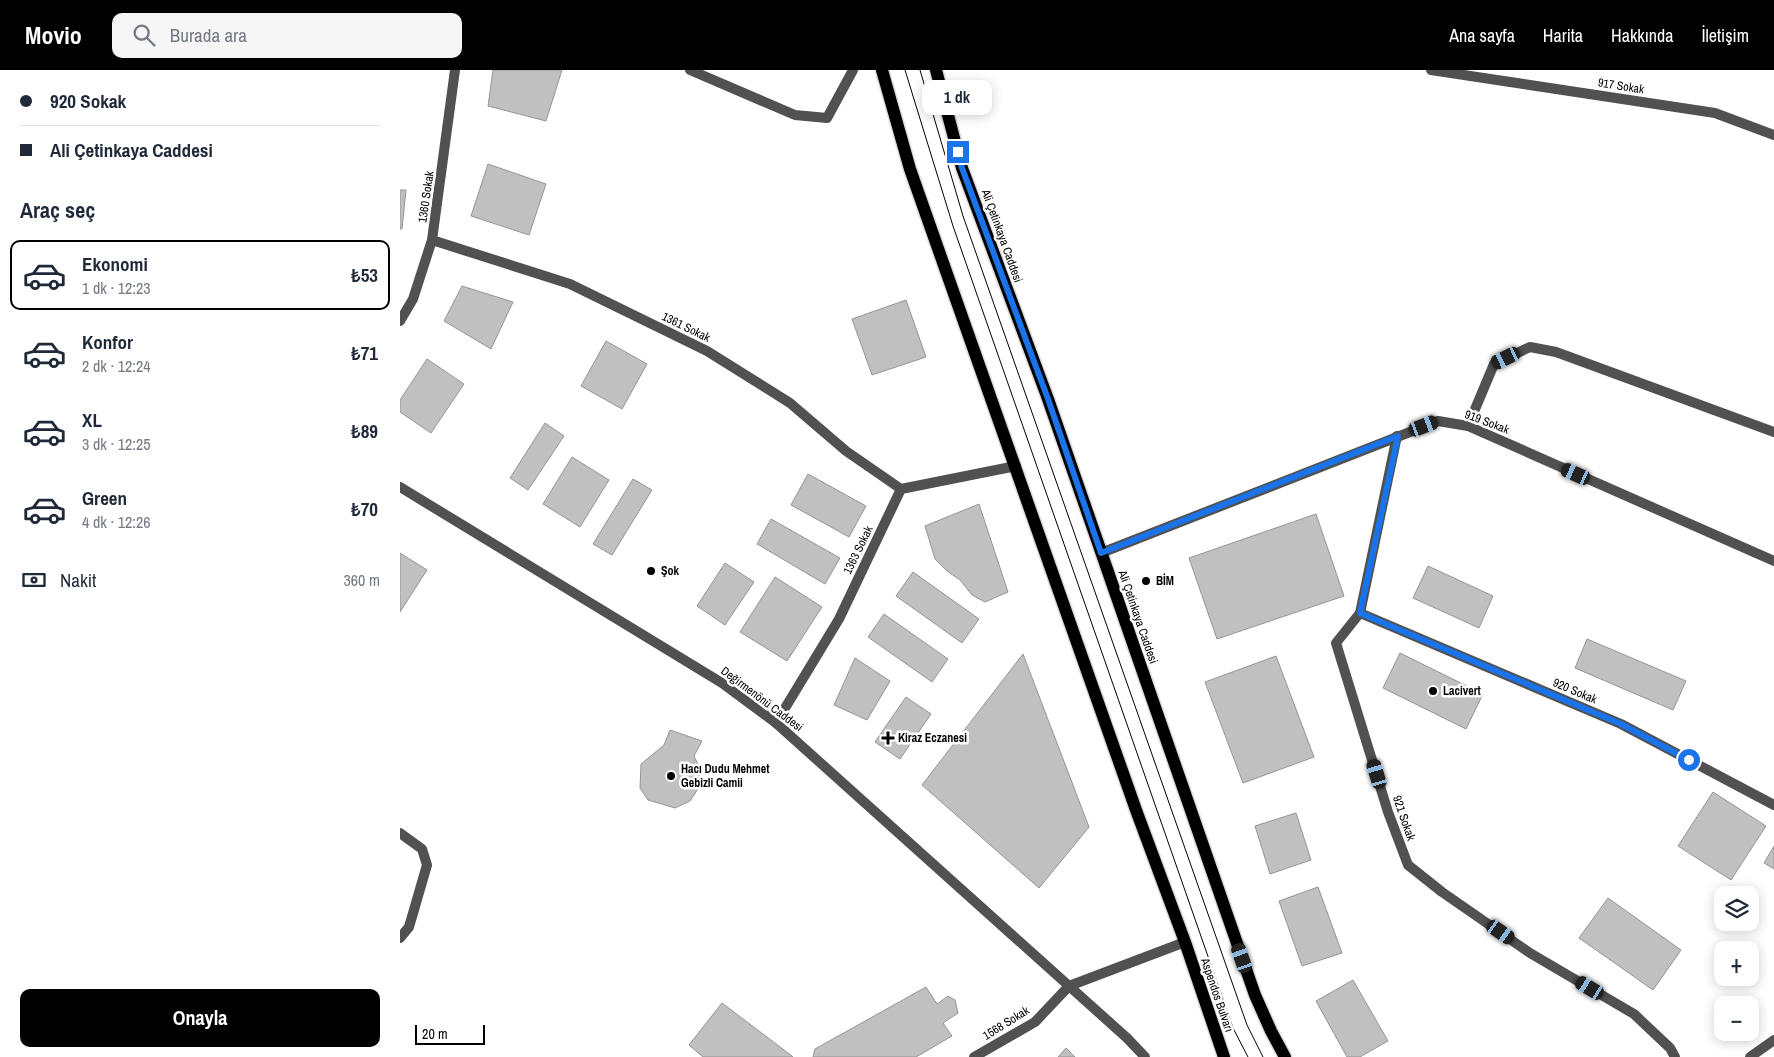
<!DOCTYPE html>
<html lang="tr">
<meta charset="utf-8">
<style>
body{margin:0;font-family:"Archivo Narrow",sans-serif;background:#f6f6f7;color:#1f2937;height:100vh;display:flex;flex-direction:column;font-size:19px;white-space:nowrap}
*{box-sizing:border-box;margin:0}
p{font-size:16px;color:#747a83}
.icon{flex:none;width:28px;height:28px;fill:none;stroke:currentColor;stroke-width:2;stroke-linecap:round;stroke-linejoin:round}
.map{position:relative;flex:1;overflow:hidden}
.sheet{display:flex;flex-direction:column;background:#fff;width:400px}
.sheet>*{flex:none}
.hud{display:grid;align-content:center;height:110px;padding:0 20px;background:#fff}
.fabs{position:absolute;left:1314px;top:816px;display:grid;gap:10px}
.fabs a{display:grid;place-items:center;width:45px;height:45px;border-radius:10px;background:#fff;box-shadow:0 2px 12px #0003;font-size:25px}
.scale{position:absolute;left:15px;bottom:12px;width:70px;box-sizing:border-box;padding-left:5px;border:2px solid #000;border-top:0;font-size:14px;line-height:18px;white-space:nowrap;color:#000;-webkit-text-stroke:4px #fff;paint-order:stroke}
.end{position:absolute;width:22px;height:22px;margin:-11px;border:6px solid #1a73e8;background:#fff;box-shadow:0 0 0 2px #fff}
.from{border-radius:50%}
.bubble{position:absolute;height:35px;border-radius:10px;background:#fff;box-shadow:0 2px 12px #0003;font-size:16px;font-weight:700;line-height:35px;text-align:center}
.car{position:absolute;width:15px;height:30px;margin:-15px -8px;border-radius:6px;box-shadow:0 0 4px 1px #0007;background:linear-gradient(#222 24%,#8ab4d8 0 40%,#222 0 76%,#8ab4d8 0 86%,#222 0)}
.hud b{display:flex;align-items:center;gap:18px;height:48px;font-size:19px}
.hud b+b{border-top:1px solid #e0e1e3}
.hud i{width:12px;height:12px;background:#1f2937}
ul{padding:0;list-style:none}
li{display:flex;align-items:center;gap:15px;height:70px;margin:0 10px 8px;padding:0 10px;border:2px solid transparent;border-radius:10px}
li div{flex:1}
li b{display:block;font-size:19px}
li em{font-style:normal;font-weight:700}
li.active{border-color:#000}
li>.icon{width:45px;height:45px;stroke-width:1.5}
h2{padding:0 20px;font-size:22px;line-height:60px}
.pay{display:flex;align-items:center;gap:12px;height:55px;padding:0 20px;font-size:19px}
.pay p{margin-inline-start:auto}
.cta{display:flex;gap:10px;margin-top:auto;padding:10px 20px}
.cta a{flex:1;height:58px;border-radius:10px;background:#000;color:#fff;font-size:20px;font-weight:700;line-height:58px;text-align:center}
header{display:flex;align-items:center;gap:30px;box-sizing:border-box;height:70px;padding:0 25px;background:#000;color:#fff}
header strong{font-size:24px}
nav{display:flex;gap:28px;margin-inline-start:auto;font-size:18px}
.search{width:350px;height:45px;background:#f6f6f7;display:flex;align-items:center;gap:12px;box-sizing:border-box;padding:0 18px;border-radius:10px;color:#747a83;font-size:19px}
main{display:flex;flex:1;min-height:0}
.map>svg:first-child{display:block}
.building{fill:#c0c0c0;stroke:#959595}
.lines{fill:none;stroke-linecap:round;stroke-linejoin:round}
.primary-casing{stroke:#dbdbdb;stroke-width:15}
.lane{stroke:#515151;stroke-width:10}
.street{stroke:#515151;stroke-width:10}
.primary{stroke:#000;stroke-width:12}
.tram{stroke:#000;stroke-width:1}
.route{stroke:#1a73e8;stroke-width:6}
.poi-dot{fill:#000;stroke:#fff;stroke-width:2}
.labels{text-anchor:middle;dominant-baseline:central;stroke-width:5;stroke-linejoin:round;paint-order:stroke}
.street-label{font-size:12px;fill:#000;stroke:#fff}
.poi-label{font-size:12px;font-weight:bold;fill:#000;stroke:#fff;text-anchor:start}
</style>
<header>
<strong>Movio</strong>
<div class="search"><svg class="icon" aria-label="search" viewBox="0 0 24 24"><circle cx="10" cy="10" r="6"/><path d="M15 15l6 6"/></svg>Burada ara</div>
<nav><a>Ana sayfa</a><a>Harita</a><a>Hakkında</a><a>İletişim</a></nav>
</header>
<main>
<section class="sheet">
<div class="hud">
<b><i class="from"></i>920 Sokak</b>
<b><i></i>Ali Çetinkaya Caddesi</b>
</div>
<h2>Araç seç</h2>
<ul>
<li class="active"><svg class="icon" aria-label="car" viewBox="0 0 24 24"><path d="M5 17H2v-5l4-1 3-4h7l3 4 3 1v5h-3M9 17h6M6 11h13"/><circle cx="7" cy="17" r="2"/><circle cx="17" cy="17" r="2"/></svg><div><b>Ekonomi</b><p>1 dk · 12:23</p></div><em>₺53</em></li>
<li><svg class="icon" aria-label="car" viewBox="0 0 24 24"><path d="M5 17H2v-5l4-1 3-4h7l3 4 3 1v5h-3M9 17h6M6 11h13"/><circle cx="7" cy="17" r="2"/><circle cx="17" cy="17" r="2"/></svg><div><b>Konfor</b><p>2 dk · 12:24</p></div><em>₺71</em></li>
<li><svg class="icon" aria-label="car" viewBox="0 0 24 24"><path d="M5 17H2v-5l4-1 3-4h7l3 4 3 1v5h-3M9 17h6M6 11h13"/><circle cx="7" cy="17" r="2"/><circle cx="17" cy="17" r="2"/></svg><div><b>XL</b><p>3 dk · 12:25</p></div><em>₺89</em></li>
<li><svg class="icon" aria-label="car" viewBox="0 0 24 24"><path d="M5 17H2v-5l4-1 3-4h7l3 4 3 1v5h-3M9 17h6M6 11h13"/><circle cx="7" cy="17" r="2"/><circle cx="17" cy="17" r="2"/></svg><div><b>Green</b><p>4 dk · 12:26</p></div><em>₺70</em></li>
</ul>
<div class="pay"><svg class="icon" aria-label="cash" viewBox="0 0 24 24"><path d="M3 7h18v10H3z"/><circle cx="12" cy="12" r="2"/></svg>Nakit<p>360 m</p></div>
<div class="cta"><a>Onayla</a></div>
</section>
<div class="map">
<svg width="1374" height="987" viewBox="0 0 1374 987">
<rect width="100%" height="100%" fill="#fff"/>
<g class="building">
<path d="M 93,0 L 162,0 L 146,51 L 88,36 Z"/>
<path d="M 88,94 L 146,114 L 129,165 L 71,146 Z"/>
<path d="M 0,120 L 6,120 L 2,159 L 0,159 Z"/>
<path d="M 62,216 L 113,232 L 91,279 L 44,251 Z"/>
<path d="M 506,230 L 526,287 L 472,305 L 452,249 Z"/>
<path d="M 206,271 L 247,294 L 222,339 L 181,316 Z"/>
<path d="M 27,289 L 64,314 L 31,363 L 0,342 L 0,330 Z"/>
<path d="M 145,353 L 164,366 L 128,420 L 110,408 Z"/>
<path d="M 172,387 L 209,410 L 180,457 L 143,434 Z"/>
<path d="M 408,404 L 466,436 L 449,467 L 391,435 Z"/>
<path d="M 233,409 L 252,420 L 212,485 L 193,474 Z"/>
<path d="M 579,434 L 608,522 L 585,532 L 572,525 L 560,510 L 547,501 L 535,489 L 525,456 Z"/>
<path d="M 916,444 L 944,526 L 817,569 L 789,488 Z"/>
<path d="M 371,449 L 440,488 L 425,514 L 357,474 Z"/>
<path d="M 0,483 L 27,500 L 0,542 Z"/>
<path d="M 325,493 L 354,512 L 325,555 L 297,536 Z"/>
<path d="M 1028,496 L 1093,526 L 1079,558 L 1013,528 Z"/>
<path d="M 513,502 L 579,549 L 562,573 L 496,526 Z"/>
<path d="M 375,507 L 422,537 L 387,591 L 340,562 Z"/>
<path d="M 484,544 L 548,589 L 532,612 L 468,567 Z"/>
<path d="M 1187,569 L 1286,611 L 1273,640 L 1175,598 Z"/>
<path d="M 1000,583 L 1083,624 L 1066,659 L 983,618 Z"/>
<path d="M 623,584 L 689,757 L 639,818 L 522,715 Z"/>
<path d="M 876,586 L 914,687 L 843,713 L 805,612 Z"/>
<path d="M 455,588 L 490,611 L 467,650 L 434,635 Z"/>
<path d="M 506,627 L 531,644 L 500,689 L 475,672 Z"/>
<path d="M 270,660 L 302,671 L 294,686 L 300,699 L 301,714 L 290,731 L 275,738 L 248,730 L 240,718 L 241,694 L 264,675 Z"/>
<path d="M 1313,722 L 1366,756 L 1331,810 L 1278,776 Z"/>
<path d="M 896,743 L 911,790 L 870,804 L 855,756 Z"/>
<path d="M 1374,776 L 1374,799 L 1364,793 Z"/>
<path d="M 918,817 L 942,883 L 902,896 L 879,831 Z"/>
<path d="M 1208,828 L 1281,880 L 1253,920 L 1179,868 Z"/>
<path d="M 953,910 L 988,971 L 960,987 L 947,987 L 916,931 Z"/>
<path d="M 526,917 L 537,934 L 548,926 L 555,930 L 558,943 L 543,953 L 552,966 L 516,987 L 413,987 L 415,979 Z"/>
<path d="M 322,933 L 392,986 L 393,987 L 303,987 L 289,975 Z"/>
<path d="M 666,978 L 675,987 L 658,987 Z"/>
</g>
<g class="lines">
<defs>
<g id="primary">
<path d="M 482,0 L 510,99 L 736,740 L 785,872 L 824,987"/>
<path d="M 536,0 L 562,98 L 648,329 L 855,925 L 871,961 L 885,987"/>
</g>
</defs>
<use href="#primary" class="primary-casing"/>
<path class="lane" d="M 1068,356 L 1094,294 L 1130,277 L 1156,282 L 1374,362"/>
<g class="street">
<path d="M 290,0 L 395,45 L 427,48 L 453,0"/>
<path d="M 1031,0 L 1315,43 L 1374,65"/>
<path d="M 32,170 L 170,214 L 307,281 L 390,333 L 446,381 L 501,419"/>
<path d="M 0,251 L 13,229 L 32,170 L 55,0"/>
<path d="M 997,366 L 960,543 L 936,573 L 988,742 L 1008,795 L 1042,822 L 1130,883 L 1234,944 L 1270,978 L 1275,987"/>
<path d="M 0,417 L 322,613 L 376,653 L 727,968 L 745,987"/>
<path d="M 701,483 L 1038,351 L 1068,356 L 1374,491"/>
<path d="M 960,543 L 1221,654 L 1374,735"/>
<path d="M 376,653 L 439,549 L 501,419 L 616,396"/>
<path d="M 0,763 L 22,779 L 27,795 L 9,857 L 0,868"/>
<path d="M 574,987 L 635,952 L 669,916 L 785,872"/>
<path d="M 1350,987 L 1374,970"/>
</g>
<use href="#primary" class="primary"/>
<g class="tram">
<path d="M 505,0 L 553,156 L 833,958 L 848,987"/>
<path d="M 520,0 L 563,146 L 847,955 L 863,987"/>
</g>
</g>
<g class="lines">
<path class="route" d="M 558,82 L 562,98 L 648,329 L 701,483 L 998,366 L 960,543 L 1221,654 L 1289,690"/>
</g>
<g class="poi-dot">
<circle cx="251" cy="501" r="5"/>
<circle cx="746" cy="511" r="5"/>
<circle cx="1033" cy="621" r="5"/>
<path d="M485.5 660.5h5v5h5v5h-5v5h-5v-5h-5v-5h5z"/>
<circle cx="271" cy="706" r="5"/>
</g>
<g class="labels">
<g class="street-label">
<text transform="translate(1221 16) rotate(9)">917 Sokak</text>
<text transform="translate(26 127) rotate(-82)">1360 Sokak</text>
<text transform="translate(602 166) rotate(70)">Ali Çetinkaya Caddesi</text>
<text transform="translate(286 257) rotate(26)">1361 Sokak</text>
<text transform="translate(1087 352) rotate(21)">919 Sokak</text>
<text transform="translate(458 480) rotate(-64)">1363 Sokak</text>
<text transform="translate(738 547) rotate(71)">Ali Çetinkaya Caddesi</text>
<text transform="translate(1175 621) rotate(23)">920 Sokak</text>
<text transform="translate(362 629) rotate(37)">Değirmenönü Caddesi</text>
<text transform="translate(1004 748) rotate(71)">921 Sokak</text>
<text transform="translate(817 925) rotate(71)">Aspendos Bulvarı</text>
<text transform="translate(606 953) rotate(-32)">1568 Sokak</text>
</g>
<g class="poi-label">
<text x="261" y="501">Şok</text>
<text x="756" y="511">BİM</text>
<text x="1043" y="621">Lacivert</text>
<text x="498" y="668">Kiraz Eczanesi</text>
<text x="281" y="699">Hacı Dudu Mehmet<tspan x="281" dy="14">Gebizli Camii</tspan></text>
</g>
</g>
</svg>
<div class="fabs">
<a><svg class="icon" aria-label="layers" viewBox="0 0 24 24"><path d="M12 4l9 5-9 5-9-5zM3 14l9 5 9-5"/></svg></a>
<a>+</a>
<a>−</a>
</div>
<div class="scale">20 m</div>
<i class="end from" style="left:1289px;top:690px"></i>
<i class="end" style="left:558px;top:82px"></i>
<div class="bubble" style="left:522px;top:10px;width:70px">1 dk</div>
<i class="car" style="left:1106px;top:288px;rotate:244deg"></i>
<i class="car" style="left:1024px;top:356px;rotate:69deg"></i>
<i class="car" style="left:1176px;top:404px;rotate:294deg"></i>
<i class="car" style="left:977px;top:704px;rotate:343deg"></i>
<i class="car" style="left:1101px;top:862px;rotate:125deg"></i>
<i class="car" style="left:842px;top:888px;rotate:341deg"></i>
<i class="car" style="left:1190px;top:918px;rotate:301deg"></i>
</div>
</main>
